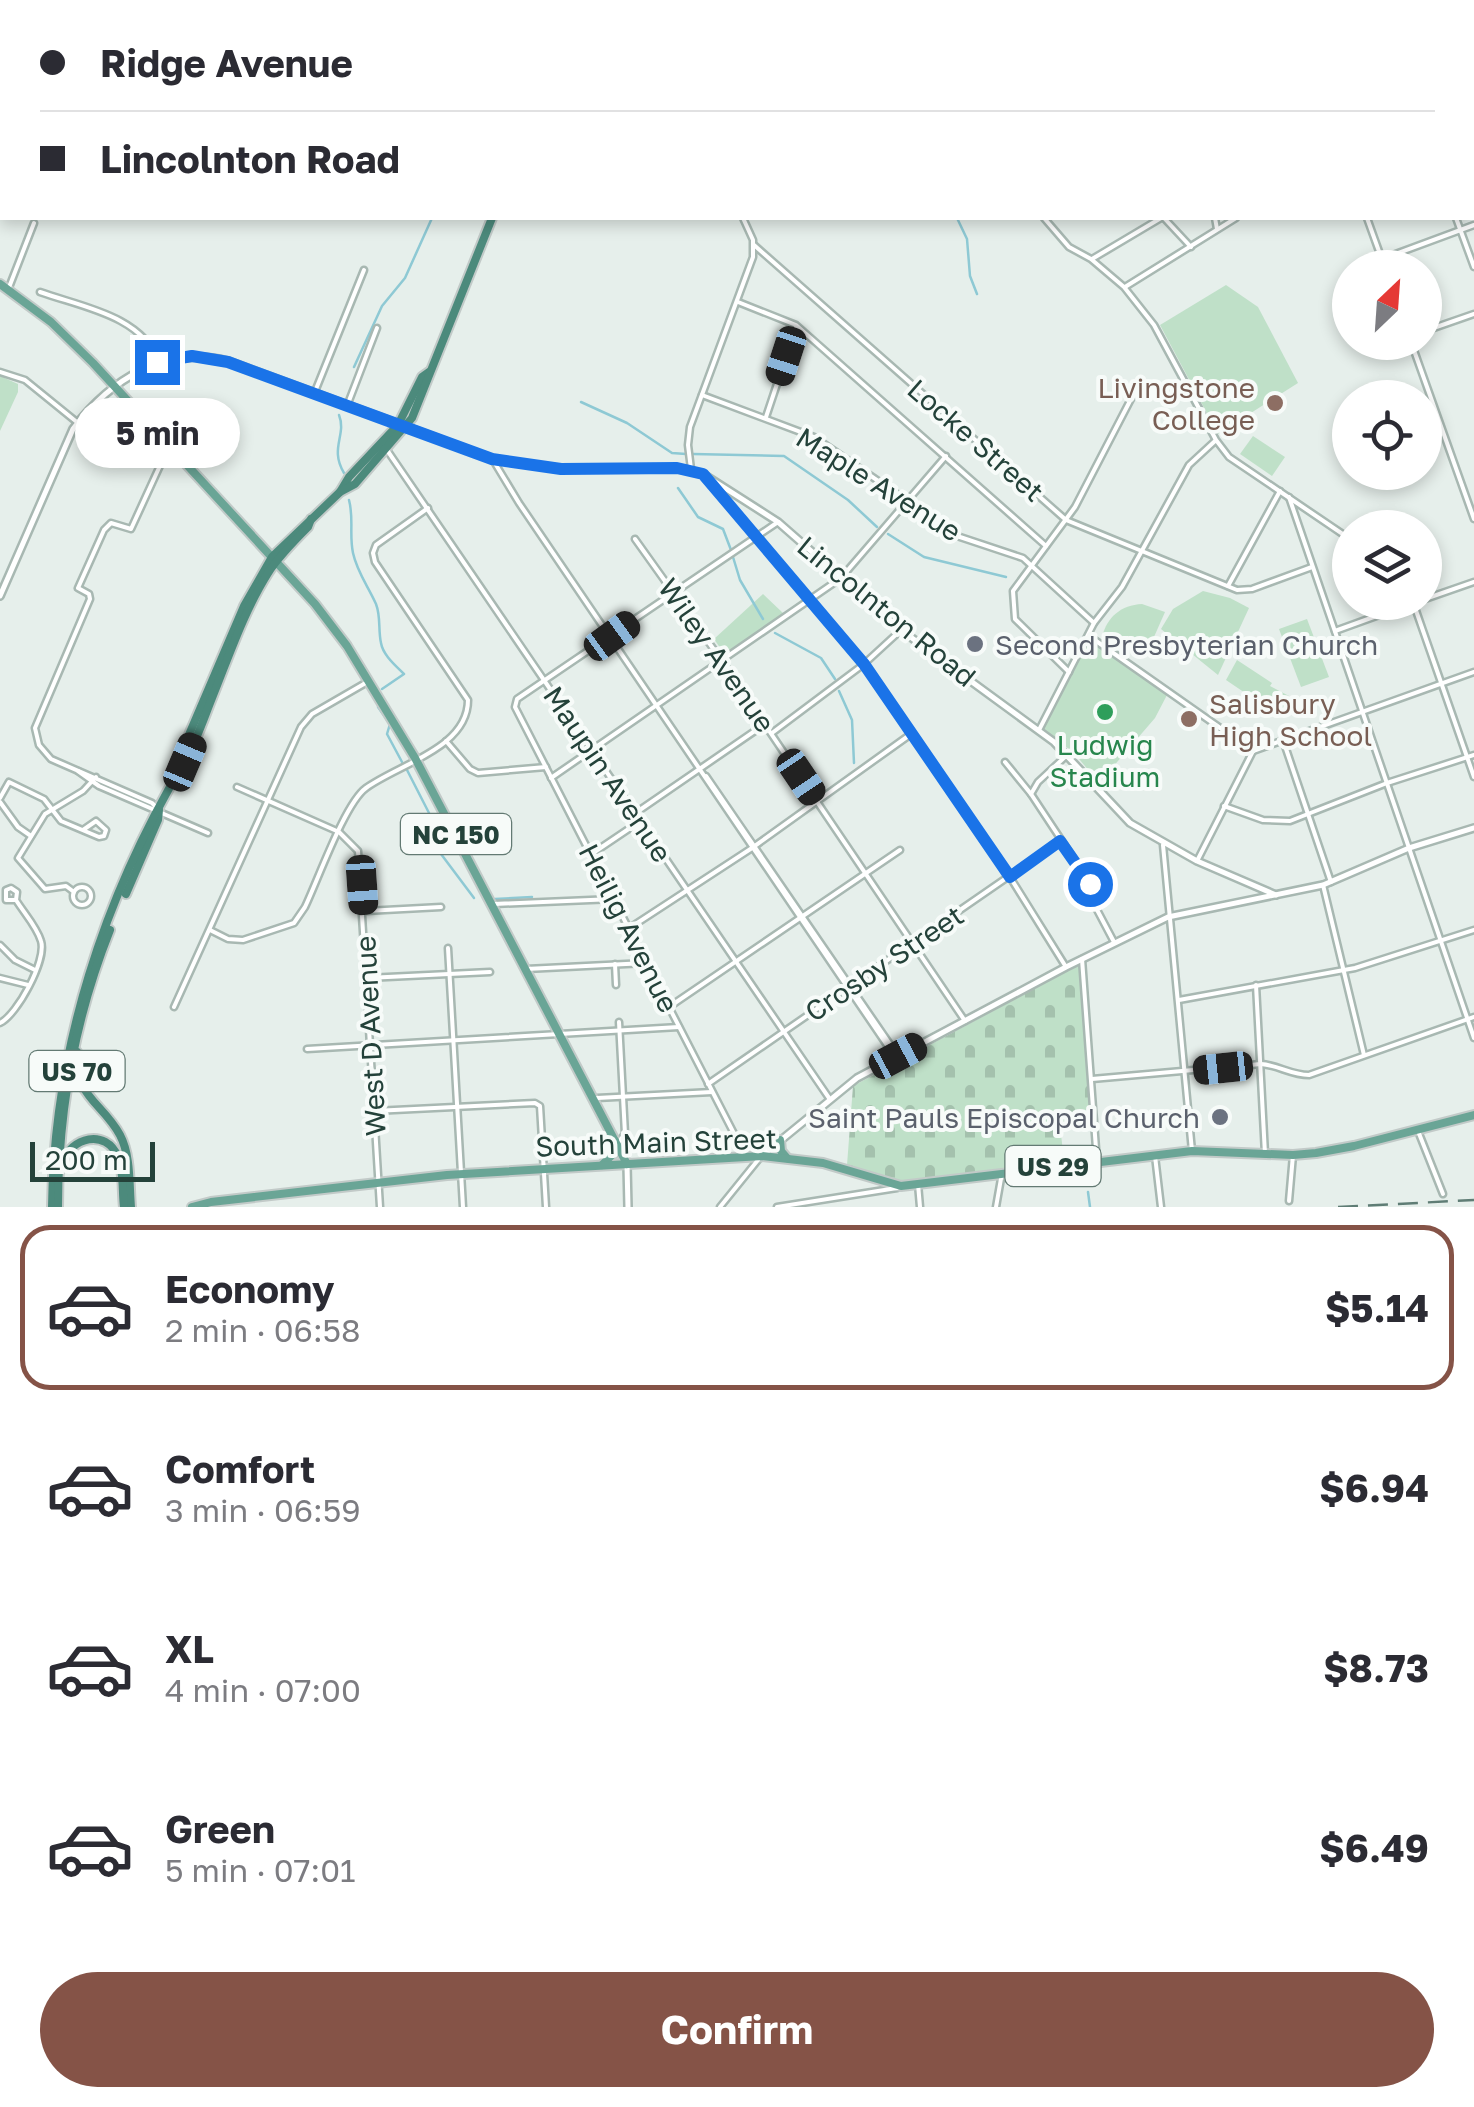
<!DOCTYPE html>
<meta charset="utf-8">
<style>
body{margin:0;font-family:"Golos Text",sans-serif;background:#f7f7f7;color:#2b2b33;height:100vh;display:flex;flex-direction:column;font-size:38px;white-space:nowrap}
*{box-sizing:border-box;margin:0}
p{font-size:32px;color:#7c7c81}
.icon{flex:none;width:55px;height:55px;fill:none;stroke:currentColor;stroke-width:2;stroke-linecap:round;stroke-linejoin:round}
.map{position:relative;height:1207px;overflow:hidden}
.sheet{display:flex;flex-direction:column;background:#fff;flex:1}
.sheet>*{flex:none}
.banner{position:absolute;left:0px;top:0px;width:1475px;height:220px;box-shadow:0 5px 15px #0003;display:grid;align-content:center;height:220px;padding:0 40px;background:#fff}
.needle{width:65px;rotate:25deg}
.controls{position:absolute;left:1332px;top:250px;display:grid;gap:20px}
.controls a{display:grid;place-items:center;width:110px;height:110px;border-radius:50%;background:#fff;box-shadow:0 5px 15px #0003;font-size:50px}
.scale{position:absolute;left:30px;bottom:25px;width:125px;box-sizing:border-box;padding-left:10px;border:5px solid #24423a;border-top:0;font-size:28px;line-height:35px;white-space:nowrap;color:#24423a;-webkit-text-stroke:8px #f7fbf9;paint-order:stroke}
.end{position:absolute;width:45px;height:45px;margin:-22px;border:12px solid #1a73e8;background:#fff;box-shadow:0 0 0 5px #fff}
.from{border-radius:50%}
.bubble{position:absolute;height:70px;border-radius:35px;background:#fff;box-shadow:0 5px 15px #0003;font-size:32px;font-weight:700;line-height:70px;text-align:center}
.car{position:absolute;width:30px;height:60px;margin:-30px -15px;border-radius:12px;box-shadow:0 0 8px 2px #0007;background:linear-gradient(#222 24%,#8ab4d8 0 40%,#222 0 76%,#8ab4d8 0 86%,#222 0)}
.banner b{display:flex;align-items:center;gap:35px;height:95px;font-size:38px}
.banner b+b{border-top:2px solid #e1e1e2}
.banner i{width:25px;height:25px;background:#2b2b33}
ul{padding:18px 0 0;list-style:none}
li{display:flex;align-items:center;gap:30px;height:165px;margin:0 20px 15px;padding:0 20px;border:5px solid transparent;border-radius:30px}
li div{flex:1}
li b{display:block;font-size:38px}
li em{font-style:normal;font-weight:700}
li.selected{border-color:#855347}
li>.icon{width:90px;height:90px;stroke-width:1.5}
.button{display:flex;gap:20px;margin-top:auto;padding:20px 40px}
.button a{flex:1;height:115px;border-radius:60px;background:#855347;color:#fff;font-size:40px;font-weight:700;line-height:115px;text-align:center}
.map>svg:first-child{display:block}
.green{fill:#bfe0c8}
.cemetery{fill:url(#cemetery-stones)}
.lines{fill:none;stroke-linecap:round;stroke-linejoin:round}
.stream{stroke:#8ec9d4;stroke-width:2.5}
.minor-casing{stroke:#a8b8b2;stroke-width:9}
.tertiary-casing{stroke:#a8b8b2;stroke-width:10}
.primary-casing{stroke:#c2cac8;stroke-width:12}
.trunk-casing{stroke:#c2cac8;stroke-width:12}
.minor{stroke:#fff;stroke-width:4}
.tertiary{stroke:#fff;stroke-width:5}
.primary{stroke:#6aa596;stroke-width:8}
.trunk{stroke:#4c8a7c;stroke-width:8}
.rail{stroke:#5f7d75;stroke-width:2.5;stroke-dasharray:20 10;stroke-linecap:butt}
.route{stroke:#1a73e8;stroke-width:12}
.education-dot{fill:#8d6e63;stroke:#f7fbf9;stroke-width:4}
.worship-dot{fill:#6b7280;stroke:#f7fbf9;stroke-width:4}
.leisure-dot{fill:#2e9e5b;stroke:#f7fbf9;stroke-width:4}
.labels{text-anchor:middle;dominant-baseline:central;stroke-width:8;stroke-linejoin:round;paint-order:stroke}
.shield{fill:#f7fbf9;stroke:#637a73;stroke-width:2.5}
.shield-label{font-size:25px;font-weight:bold;fill:#24423a}
.education-label{font-size:28px;fill:#785e54;stroke:#f7fbf9;text-anchor:end}
.street-label{font-size:28px;fill:#24423a;stroke:#f7fbf9}
.worship-label{font-size:28px;fill:#5b616d;stroke:#f7fbf9;text-anchor:start}
.leisure-label{font-size:28px;fill:#27864d;stroke:#f7fbf9}
</style>
<div class="map">
<svg width="1474" height="1207" viewBox="0 0 1474 1207">
<defs>
<pattern id="cemetery-stones" width="16" height="16" patternUnits="userSpaceOnUse" patternTransform="scale(2.5)"><rect width="16" height="16" fill="#bfe0c8"/><path d="M2 7V4a2 2 0 0 1 4 0v3zM10 15v-3a2 2 0 0 1 4 0v3z" fill="#a4c1ad"/></pattern>
</defs>
<rect width="100%" height="100%" fill="#e6efeb"/>
<g class="green">
<path d="M 1226,285 L 1258,307 L 1298,383 L 1218,434 L 1160,325 Z"/>
<path d="M 0,376 L 18,384 L 18,392 L 0,431 Z"/>
<path d="M 1253,436 L 1285,457 L 1272,476 L 1240,454 Z"/>
<path d="M 1203,591 L 1230,598 L 1249,608 L 1218,675 L 1161,629 L 1173,609 Z"/>
<path d="M 763,594 L 784,614 L 725,655 L 714,639 Z"/>
<path d="M 1142,604 L 1165,612 L 1146,655 L 1142,656 L 1102,637 C 1107,617 1121,605 1142,604 Z"/>
<path d="M 1307,619 L 1329,677 L 1301,687 L 1279,629 Z"/>
<path d="M 1088,639 L 1167,695 L 1155,718 L 1099,783 L 1075,754 L 1043,728 Z"/>
<path d="M 1237,660 L 1272,683 L 1270,686 L 1289,696 L 1279,716 L 1226,680 Z"/>
</g>
<path class="cemetery" d="M 1077,966 L 1080,967 L 1091,1112 L 1060,1125 L 1064,1161 L 903,1181 L 886,1178 L 847,1165 L 853,1086 Z"/>
<g class="lines">
<g class="stream">
<path d="M 839,0 L 840,2"/>
<path d="M 504,2 L 505,0"/>
<path d="M 957,218 L 967,239 L 970,276 L 977,294"/>
<path d="M 354,367 L 382,306 L 405,278 L 432,218"/>
<path d="M 581,402 L 627,423 L 672,453 L 686,454"/>
<path d="M 339,415 C 347,435 329,448 344,473"/>
<path d="M 693,454 L 784,456 L 848,500 L 877,527"/>
<path d="M 678,488 L 698,517 L 723,529 L 731,550"/>
<path d="M 349,500 C 354,519 349,534 353,553 C 357,572 368,586 376,604 C 381,617 378,629 381,643 C 383,655 395,665 404,674 L 382,689"/>
<path d="M 888,534 L 924,557 L 1006,577"/>
<path d="M 733,557 L 740,580 L 763,619"/>
<path d="M 775,633 L 821,658 L 835,679"/>
<path d="M 839,691 L 852,720 L 854,763"/>
<path d="M 378,707 L 390,724 L 387,734 L 402,762"/>
<path d="M 406,768 L 429,813 L 435,846 L 474,898"/>
<path d="M 495,899 L 532,897"/>
<path d="M 1088,1192 L 1090,1207"/>
</g>
<defs>
<g id="minor">
<path d="M 640,0 L 641,2"/>
<path d="M 1225,0 L 1226,2"/>
<path d="M 1286,0 L 1287,2"/>
<path d="M 1380,0 L 1381,2"/>
<path d="M 1467,0 L 1468,2"/>
<path d="M 1046,2 L 1050,0"/>
<path d="M 1088,2 L 1091,1"/>
<path d="M 1472,16 L 1474,20"/>
<path d="M 1472,74 L 1474,74"/>
<path d="M 1472,137 L 1474,136"/>
<path d="M 1044,218 L 1069,247 L 1091,259 L 1124,287 L 1154,325 L 1216,440 L 1229,457 L 1350,539"/>
<path d="M 1164,218 L 1191,247"/>
<path d="M 1215,218 L 1217,229"/>
<path d="M 1367,218 L 1385,268"/>
<path d="M 1456,218 L 1474,267"/>
<path d="M 754,245 L 1066,520 L 1237,590 L 1252,589 L 1312,567"/>
<path d="M 1092,259 L 1161,218"/>
<path d="M 1382,259 L 1474,225"/>
<path d="M 1125,287 L 1236,218"/>
<path d="M 8,290 L 34,223"/>
<path d="M 40,292 C 82,307 140,315 159,361"/>
<path d="M 738,302 L 796,325 L 1046,546"/>
<path d="M 1425,331 L 1474,314"/>
<path d="M 1411,342 L 1474,519"/>
<path d="M 0,372 L 25,380 L 78,423"/>
<path d="M 314,394 L 364,270"/>
<path d="M 702,395 L 814,437 L 960,537 L 1023,558 L 1094,623"/>
<path d="M 347,406 L 377,328"/>
<path d="M 766,417 L 796,327"/>
<path d="M 387,450 L 829,1098"/>
<path d="M 493,460 L 519,503 L 895,1057"/>
<path d="M 691,469 L 688,445 L 690,427 L 753,257 L 753,240 L 743,218"/>
<path d="M 705,476 L 864,664 L 1010,877 L 1066,967"/>
<path d="M 1289,497 L 1474,1038"/>
<path d="M 635,539 L 722,661 L 965,1021"/>
<path d="M 1228,586 L 1280,491"/>
<path d="M 1425,599 L 1474,582"/>
<path d="M 1413,602 L 1474,777"/>
<path d="M 1335,631 L 1415,602"/>
<path d="M 1089,636 L 1253,751"/>
<path d="M 1069,672 L 1015,619 L 1013,591 L 1075,507 L 1131,399"/>
<path d="M 1039,730 L 1094,623 L 1122,587 L 1189,465 L 1215,441"/>
<path d="M 772,733 L 864,664 L 901,630"/>
<path d="M 1283,740 L 1331,882"/>
<path d="M 446,741 L 470,769 L 478,773 L 546,767"/>
<path d="M 1253,751 L 1474,672"/>
<path d="M 1005,762 L 1031,794 L 1091,885 L 1095,906 L 1114,942"/>
<path d="M 78,771 L 99,786 L 208,833"/>
<path d="M 706,776 L 898,1056"/>
<path d="M 551,778 L 841,578 L 946,456"/>
<path d="M 237,787 L 339,832 L 358,851 L 380,1207"/>
<path d="M 1031,794 L 1038,782 L 1067,755"/>
<path d="M 0,798 L 9,782 L 44,799 L 61,821 L 99,837 L 104,836 L 106,830 L 96,821 L 83,830"/>
<path d="M 0,802 L 18,827 L 31,836"/>
<path d="M 1224,806 L 1263,820 L 1290,821 L 1387,783 L 1474,755"/>
<path d="M 158,809 L 152,803 L 51,759 L 39,745 L 35,728 L 90,599 L 89,594 L 78,588 L 104,530 L 111,523 L 131,529 L 169,446"/>
<path d="M 634,814 L 765,724"/>
<path d="M 1163,845 L 1192,1151"/>
<path d="M 593,853 L 639,822"/>
<path d="M 1197,861 L 1253,751"/>
<path d="M 1323,885 L 1364,1055"/>
<circle cx="82" cy="896" r="9"/>
<path d="M 74,892 L 66,886 L 45,889 L 18,858 L 45,814 L 83,791 L 96,777"/>
<path d="M 494,904 L 614,899"/>
<path d="M 366,911 L 441,907"/>
<path d="M 628,929 L 752,848 L 911,734"/>
<path d="M 210,930 L 228,939 L 243,940 L 294,923 L 305,907 C 318,880 345,803 366,788 C 399,764 468,748 468,700 L 375,562 L 373,553 L 376,545 L 428,508"/>
<path d="M 0,945 L 15,960 L 35,970"/>
<path d="M 448,948 L 463,1207"/>
<path d="M 1082,959 L 1097,1162"/>
<path d="M 615,964 L 616,985"/>
<path d="M 526,969 L 646,963"/>
<path d="M 0,978 L 28,985"/>
<path d="M 367,978 L 490,972"/>
<path d="M 1256,985 L 1265,1154"/>
<path d="M 1179,1000 L 1355,968 L 1474,930"/>
<path d="M 174,1007 L 301,727 L 312,714 L 369,681"/>
<path d="M 669,1007 L 900,850"/>
<path d="M 0,1023 C 17,1015 47,960 41,941 C 37,927 24,913 16,900 L 17,892 L 11,888 L 6,890 L 6,900 L 16,900"/>
<path d="M 307,1049 L 679,1027"/>
<path d="M 1092,1079 L 1261,1064 C 1278,1065 1291,1075 1309,1075 L 1474,1017"/>
<path d="M 708,1084 L 1060,841"/>
<path d="M 597,1098 L 712,1092"/>
<path d="M 374,1111 L 535,1103 L 540,1106 L 546,1207"/>
<path d="M 1418,1131 L 1443,1194"/>
<path d="M 617,1144 L 625,1134 L 619,1022"/>
<path d="M 1155,1156 L 1161,1207"/>
<path d="M 746,1157 L 515,707 L 517,699 L 778,522"/>
<path d="M 918,1184 L 920,1207"/>
<path d="M 1289,1201 L 1293,1155"/>
<path d="M 720,1207 L 758,1160"/>
<path d="M 777,1207 L 897,1188"/>
<path d="M 996,1207 L 1002,1173"/>
</g>
<g id="tertiary">
<path d="M 963,2 L 967,0"/>
<path d="M 972,2 L 976,0"/>
<path d="M 0,596 L 73,429 C 111,379 165,345 228,361 L 493,459 L 561,469 L 677,468 L 703,474 L 778,522 L 901,630 L 1054,742 L 1130,823 L 1197,861 L 1276,895"/>
<path d="M 764,1154 L 857,1078 L 1066,967 L 1168,917 L 1323,885 L 1409,848 L 1474,828"/>
<path d="M 627,1165 L 628,1207"/>
</g>
<g id="primary">
<path d="M 0,284 L 51,322 L 93,363 L 315,604 L 347,646 L 415,758 L 627,1164"/>
<path d="M 780,1140 L 781,1151 L 787,1158"/>
<path d="M 602,1165 L 613,1154 L 615,1141"/>
<path d="M 192,1207 L 211,1202 L 447,1175 L 762,1156 L 823,1163 L 901,1186 L 1192,1151 L 1293,1155 L 1316,1153 L 1354,1146 L 1474,1115"/>
</g>
<g id="trunk">
<path d="M 567,2 L 567,0"/>
<path d="M 340,492 L 349,477 L 398,425 L 422,377 L 429,372"/>
<path d="M 178,769 L 179,758 L 244,606 L 272,557 L 340,492 L 355,484 L 412,418 L 492,218"/>
<path d="M 126,894 L 158,820 L 159,810"/>
<path d="M 77,1052 C 74,1097 102,1102 120,1135 C 131,1156 129,1184 131,1207"/>
<path d="M 62,1163 C 71,1137 106,1128 118,1157 C 124,1171 122,1192 124,1207"/>
<path d="M 52,1207 C 54,1049 104,896 185,761 C 196,742 204,718 212,698 C 229,656 244,611 268,573 C 279,556 294,541 308,527 L 311,519"/>
<path d="M 58,1207 C 58,1112 75,1018 110,930"/>
</g>
</defs>
<use href="#minor" class="minor-casing"/>
<use href="#tertiary" class="tertiary-casing"/>
<use href="#primary" class="primary-casing"/>
<use href="#trunk" class="trunk-casing"/>
<use href="#minor" class="minor"/>
<use href="#tertiary" class="tertiary"/>
<use href="#primary" class="primary"/>
<use href="#trunk" class="trunk"/>
<path class="rail" d="M 1338,1207 L 1474,1200"/>
</g>
<g class="lines">
<path class="route" d="M 157,362 L 192,356 L 228,362 L 492,459 L 561,469 L 677,468 L 703,474 L 864,664 L 1010,877 L 1060,841 L 1090,884"/>
</g>
<g class="education-dot">
<circle cx="1275" cy="403" r="10"/>
<circle cx="1189" cy="719" r="10"/>
</g>
<g class="worship-dot">
<circle cx="975" cy="644" r="10"/>
<circle cx="1220" cy="1117" r="10"/>
</g>
<circle class="leisure-dot" cx="1105" cy="712" r="10"/>
<g class="labels">
<g class="shield">
<rect x="401" y="814" width="110" height="40" rx="8"/>
<rect x="29.5" y="1051" width="95" height="40" rx="8"/>
<rect x="1005.5" y="1146" width="95" height="40" rx="8"/>
</g>
<g class="shield-label">
<text x="456" y="834">NC 150</text>
<text x="77" y="1071">US 70</text>
<text x="1053" y="1166">US 29</text>
</g>
<g class="education-label">
<text x="1255" y="387">Livingstone<tspan x="1255" dy="32">College</tspan></text>
<text x="1209" y="703" text-anchor="start">Salisbury<tspan x="1209" dy="32">High School</tspan></text>
</g>
<g class="street-label">
<text transform="translate(976 440) rotate(41)">Locke Street</text>
<text transform="translate(879 484) rotate(32)">Maple Avenue</text>
<text transform="translate(887 611) rotate(39)">Lincolnton Road</text>
<text transform="translate(717 655) rotate(55)">Wiley Avenue</text>
<text transform="translate(608 774) rotate(56)">Maupin Avenue</text>
<text transform="translate(629 928) rotate(63)">Heilig Avenue</text>
<text transform="translate(884 963) rotate(-34)">Crosby Street</text>
<text transform="translate(370 1036) rotate(-93)">West D Avenue</text>
<text transform="translate(656 1142) rotate(-2)">South Main Street</text>
</g>
<g class="worship-label">
<text x="995" y="644">Second Presbyterian Church</text>
<text x="1200" y="1117" text-anchor="end">Saint Pauls Episcopal Church</text>
</g>
<g class="leisure-label">
<text x="1105" y="744">Ludwig<tspan x="1105" dy="32">Stadium</tspan></text>
</g>
</g>
</svg>
<div class="controls">
<a><svg class="needle" viewBox="-14 -14 28 28"><path d="M0-13l5 13h-10z" fill="#e53935"/><path d="M0 13l5-13h-10z" fill="#7c7c81"/></svg></a>
<a><svg class="icon" aria-label="locate" viewBox="0 0 24 24"><circle cx="12" cy="12" r="6"/><path d="M12 2v4M12 18v4M2 12h4M18 12h4"/></svg></a>
<a><svg class="icon" aria-label="layers" viewBox="0 0 24 24"><path d="M12 4l9 5-9 5-9-5zM3 14l9 5 9-5"/></svg></a>
</div>
<div class="scale">200 m</div>
<i class="end from" style="left:1090px;top:884px"></i>
<i class="end" style="left:157px;top:362px"></i>
<div class="bubble" style="left:75px;top:398px;width:165px">5 min</div>
<i class="car" style="left:786px;top:356px;rotate:198deg"></i>
<i class="car" style="left:612px;top:636px;rotate:54deg"></i>
<i class="car" style="left:185px;top:762px;rotate:23deg"></i>
<i class="car" style="left:801px;top:777px;rotate:146deg"></i>
<i class="car" style="left:362px;top:885px;rotate:176deg"></i>
<i class="car" style="left:898px;top:1056px;rotate:62deg"></i>
<i class="car" style="left:1223px;top:1068px;rotate:264deg"></i>
<div class="banner">
<b><i class="from"></i>Ridge Avenue</b>
<b><i></i>Lincolnton Road</b>
</div>
</div>
<section class="sheet">
<ul>
<li class="selected"><svg class="icon" aria-label="car" viewBox="0 0 24 24"><path d="M5 17H2v-5l4-1 3-4h7l3 4 3 1v5h-3M9 17h6M6 11h13"/><circle cx="7" cy="17" r="2"/><circle cx="17" cy="17" r="2"/></svg><div><b>Economy</b><p>2 min · 06:58</p></div><em>$5.14</em></li>
<li><svg class="icon" aria-label="car" viewBox="0 0 24 24"><path d="M5 17H2v-5l4-1 3-4h7l3 4 3 1v5h-3M9 17h6M6 11h13"/><circle cx="7" cy="17" r="2"/><circle cx="17" cy="17" r="2"/></svg><div><b>Comfort</b><p>3 min · 06:59</p></div><em>$6.94</em></li>
<li><svg class="icon" aria-label="car" viewBox="0 0 24 24"><path d="M5 17H2v-5l4-1 3-4h7l3 4 3 1v5h-3M9 17h6M6 11h13"/><circle cx="7" cy="17" r="2"/><circle cx="17" cy="17" r="2"/></svg><div><b>XL</b><p>4 min · 07:00</p></div><em>$8.73</em></li>
<li><svg class="icon" aria-label="car" viewBox="0 0 24 24"><path d="M5 17H2v-5l4-1 3-4h7l3 4 3 1v5h-3M9 17h6M6 11h13"/><circle cx="7" cy="17" r="2"/><circle cx="17" cy="17" r="2"/></svg><div><b>Green</b><p>5 min · 07:01</p></div><em>$6.49</em></li>
</ul>
<div class="button"><a>Confirm</a></div>
</section>
